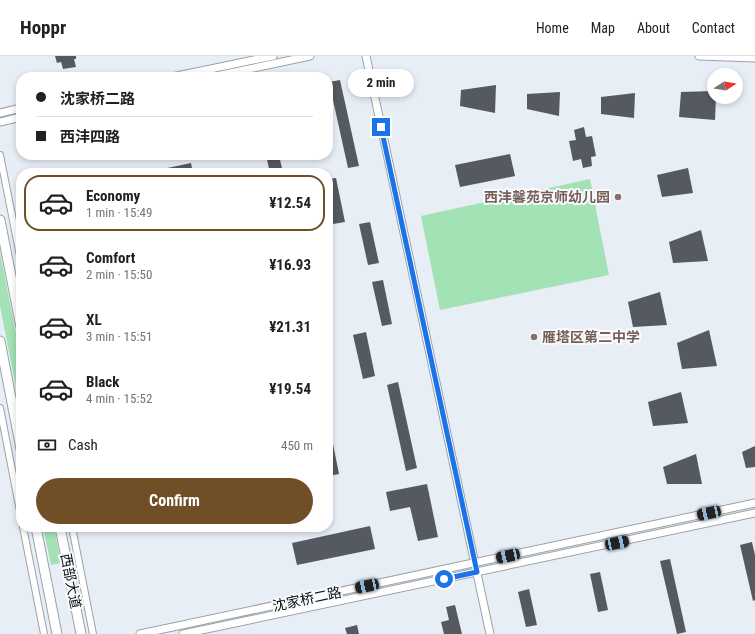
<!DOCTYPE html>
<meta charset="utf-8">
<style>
body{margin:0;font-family:"Roboto Condensed","Noto Sans SC",sans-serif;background:#f2f2f2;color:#202124;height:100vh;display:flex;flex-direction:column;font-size:15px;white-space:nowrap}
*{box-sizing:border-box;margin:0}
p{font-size:13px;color:#757577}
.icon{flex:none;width:22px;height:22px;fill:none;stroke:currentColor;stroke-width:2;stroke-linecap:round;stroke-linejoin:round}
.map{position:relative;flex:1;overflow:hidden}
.details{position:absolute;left:16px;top:112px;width:317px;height:364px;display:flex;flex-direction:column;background:#fff;border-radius:16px;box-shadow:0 2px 6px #0003}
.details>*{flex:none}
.hud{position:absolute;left:16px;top:16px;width:317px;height:88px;border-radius:16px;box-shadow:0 2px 6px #0003;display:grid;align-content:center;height:88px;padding:0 20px;background:#fff}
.needle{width:26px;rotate:78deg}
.controls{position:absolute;left:707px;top:12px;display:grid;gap:8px}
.controls a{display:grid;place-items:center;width:36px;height:36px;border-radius:50%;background:#fff;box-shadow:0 2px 6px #0003;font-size:20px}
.end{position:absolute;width:18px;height:18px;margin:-9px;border:5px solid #1a73e8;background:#fff;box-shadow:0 0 0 2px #fff}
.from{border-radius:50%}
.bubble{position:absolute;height:28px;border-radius:14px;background:#fff;box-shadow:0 2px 6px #0003;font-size:13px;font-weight:700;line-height:28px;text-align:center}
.car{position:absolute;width:12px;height:24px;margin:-12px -6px;border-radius:5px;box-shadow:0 0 3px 1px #0007;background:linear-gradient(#222 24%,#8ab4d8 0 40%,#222 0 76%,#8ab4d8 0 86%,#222 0)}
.hud b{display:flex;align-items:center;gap:14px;height:38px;font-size:15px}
.hud b+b{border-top:1px solid #e0e0e0}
.hud i{width:10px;height:10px;background:#202124}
ul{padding:7px 0 0;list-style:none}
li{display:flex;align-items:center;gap:12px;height:56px;margin:0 8px 6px;padding:0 12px;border:2px solid transparent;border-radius:16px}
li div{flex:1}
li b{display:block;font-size:15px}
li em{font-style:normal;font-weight:700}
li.on{border-color:#704f26}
li>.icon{width:36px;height:36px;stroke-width:1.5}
.pay{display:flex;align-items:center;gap:10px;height:44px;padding:0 20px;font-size:15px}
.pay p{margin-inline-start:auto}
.cta{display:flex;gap:8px;margin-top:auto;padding:8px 20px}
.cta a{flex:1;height:46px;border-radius:24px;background:#704f26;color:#fff;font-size:16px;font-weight:700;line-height:46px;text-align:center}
header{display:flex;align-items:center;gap:24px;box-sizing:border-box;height:56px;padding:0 20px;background:#fff;border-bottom:1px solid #e0e0e0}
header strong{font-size:19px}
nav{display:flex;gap:22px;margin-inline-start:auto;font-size:14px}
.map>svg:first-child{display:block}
.green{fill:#a3e2b5}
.building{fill:#545a5f}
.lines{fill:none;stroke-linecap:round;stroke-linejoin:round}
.minor-casing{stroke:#9ca2a9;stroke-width:8}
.tertiary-casing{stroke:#9ca2a9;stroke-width:9}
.primary-casing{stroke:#9ca2a9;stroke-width:11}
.minor{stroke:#fff;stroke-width:6}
.tertiary{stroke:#fff;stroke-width:7}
.primary{stroke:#fff;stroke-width:9}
.route{stroke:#1a73e8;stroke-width:5}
.education-dot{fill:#8d6e63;stroke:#f8fbfe;stroke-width:1.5}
.labels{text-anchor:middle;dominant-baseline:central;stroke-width:4;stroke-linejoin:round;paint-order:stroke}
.education-label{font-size:14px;font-weight:bold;fill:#785e54;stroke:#f8fbfe;text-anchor:end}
.street-label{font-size:14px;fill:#0a0d0f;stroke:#f8fbfe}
</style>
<header>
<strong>Hoppr</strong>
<nav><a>Home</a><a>Map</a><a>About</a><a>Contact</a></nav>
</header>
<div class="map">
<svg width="755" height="578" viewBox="0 0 755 578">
<rect width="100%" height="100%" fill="#e7eef5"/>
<g class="green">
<path d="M 590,123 L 609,219 L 440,254 L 421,160 Z"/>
<path d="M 0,196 L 21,303 L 21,357 L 0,250 Z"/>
<path d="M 43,471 L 54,471 L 61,507 L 51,509 Z"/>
</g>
<g class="building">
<path d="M 55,0 L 76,0 L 76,3 L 74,3 L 76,11 L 63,13 L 61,6 L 57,7 Z"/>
<path d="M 340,24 L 359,110 L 348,112 L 329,26 Z"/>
<path d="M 496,29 L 495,57 L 460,50 L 461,34 Z"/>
<path d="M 714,35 L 714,41 L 716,41 L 715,64 L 679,61 L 681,36 Z"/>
<path d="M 560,36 L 559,60 L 527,53 L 527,38 Z"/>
<path d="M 635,37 L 634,62 L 601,58 L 601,41 Z"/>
<path d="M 584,71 L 586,81 L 592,80 L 596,100 L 591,101 L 592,110 L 583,112 L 581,103 L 573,105 L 569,85 L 576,84 L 574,74 Z"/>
<path d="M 510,98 L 515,120 L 460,131 L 455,109 Z"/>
<path d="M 266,99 L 279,99 L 283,117 L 270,117 Z"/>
<path d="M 191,107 L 193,117 L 158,117 L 158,114 Z"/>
<path d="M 688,112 L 693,137 L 662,141 L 657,119 Z"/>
<path d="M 336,122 L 345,166 L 333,168 L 328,144 L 328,123 Z"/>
<path d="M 370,166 L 379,207 L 368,209 L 359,168 Z"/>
<path d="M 701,174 L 708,205 L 673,207 L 669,186 Z"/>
<path d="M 383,224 L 392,268 L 382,270 L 372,226 Z"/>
<path d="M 660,236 L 667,269 L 633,271 L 628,246 Z"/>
<path d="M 709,274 L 717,310 L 682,313 L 677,287 Z"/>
<path d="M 366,276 L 375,320 L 363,323 L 353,279 Z"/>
<path d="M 398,326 L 417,412 L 406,415 L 387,329 Z"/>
<path d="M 681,336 L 688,367 L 653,370 L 648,346 Z"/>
<path d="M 328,378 L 331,378 L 339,418 L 328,420 Z"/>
<path d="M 755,390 L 755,411 L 746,412 L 742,396 Z"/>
<path d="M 696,398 L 702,428 L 667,428 L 663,411 Z"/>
<path d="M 427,428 L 438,481 L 418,485 L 410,451 L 390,455 L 386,436 Z"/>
<path d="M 370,470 L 375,493 L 297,509 L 292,487 Z"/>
<path d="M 752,486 L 755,499 L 755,544 L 753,545 L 740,489 Z"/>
<path d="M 670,503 L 686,576 L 677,578 L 660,505 Z"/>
<path d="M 600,516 L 608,554 L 598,556 L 590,518 Z"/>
<path d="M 529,533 L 537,569 L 526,571 L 518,536 Z"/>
<path d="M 455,549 L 462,578 L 444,578 L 441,566 L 449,564 L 446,551 Z"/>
<path d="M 357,569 L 359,578 L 347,578 L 345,572 Z"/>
</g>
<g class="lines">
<defs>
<g id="minor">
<path d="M 0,99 L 21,205"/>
<path d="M 0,352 L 21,460"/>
<path d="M 23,471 L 44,578"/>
<path d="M 72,471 L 93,578"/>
</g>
<g id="tertiary">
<path d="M 366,0 L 490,578"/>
<path d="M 699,0 L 755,2"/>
<path d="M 172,21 L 273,0"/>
<path d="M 211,21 L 310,0"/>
<path d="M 0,57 L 21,52"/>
<path d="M 0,66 L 21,61"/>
<path d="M 140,578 L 755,447"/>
<path d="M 183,578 L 755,457"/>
</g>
<g id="primary">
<path d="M 0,164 L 21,271"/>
<path d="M 0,285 L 21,393"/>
<path d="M 36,471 L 57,578"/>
<path d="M 60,471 L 81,578"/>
</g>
</defs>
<use href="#minor" class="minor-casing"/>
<use href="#tertiary" class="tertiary-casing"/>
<use href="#primary" class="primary-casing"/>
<use href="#minor" class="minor"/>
<use href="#tertiary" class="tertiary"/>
<use href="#primary" class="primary"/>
</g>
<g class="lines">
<path class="route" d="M 381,71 L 477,516 L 444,523"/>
</g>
<g class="education-dot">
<circle cx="618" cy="141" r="4"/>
<circle cx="534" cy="281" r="4"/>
</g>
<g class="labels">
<g class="education-label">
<text x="610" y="141">西沣馨苑京师幼儿园</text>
<text x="542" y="281" text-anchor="start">雁塔区第二中学</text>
</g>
<g class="street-label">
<text transform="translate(71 525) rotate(79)">西部大道</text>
<text transform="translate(307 543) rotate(-12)">沈家桥二路</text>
</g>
</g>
</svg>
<div class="controls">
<a><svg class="needle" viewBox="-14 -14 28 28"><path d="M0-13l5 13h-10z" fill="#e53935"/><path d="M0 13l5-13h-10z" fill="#757577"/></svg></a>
</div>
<i class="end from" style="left:444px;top:523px"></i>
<i class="end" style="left:381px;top:71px"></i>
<div class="bubble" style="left:348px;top:13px;width:66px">2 min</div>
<i class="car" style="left:709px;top:457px;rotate:258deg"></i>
<i class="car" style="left:617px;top:487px;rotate:78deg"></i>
<i class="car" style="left:508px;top:500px;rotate:258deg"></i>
<i class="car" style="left:367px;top:530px;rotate:258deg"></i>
<div class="hud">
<b><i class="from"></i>沈家桥二路</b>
<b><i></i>西沣四路</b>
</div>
<section class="details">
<ul>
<li class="on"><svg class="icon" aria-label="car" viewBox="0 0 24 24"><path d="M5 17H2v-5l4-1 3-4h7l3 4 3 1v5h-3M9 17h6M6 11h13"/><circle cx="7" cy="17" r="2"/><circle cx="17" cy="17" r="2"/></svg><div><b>Economy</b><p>1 min · 15:49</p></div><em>¥12.54</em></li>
<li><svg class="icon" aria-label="car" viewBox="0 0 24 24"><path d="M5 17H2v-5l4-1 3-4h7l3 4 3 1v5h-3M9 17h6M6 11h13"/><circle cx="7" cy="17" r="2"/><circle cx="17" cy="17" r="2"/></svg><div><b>Comfort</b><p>2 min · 15:50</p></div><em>¥16.93</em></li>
<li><svg class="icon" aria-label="car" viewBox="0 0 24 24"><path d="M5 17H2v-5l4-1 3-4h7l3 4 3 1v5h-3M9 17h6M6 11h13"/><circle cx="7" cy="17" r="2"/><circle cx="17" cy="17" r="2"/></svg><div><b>XL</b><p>3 min · 15:51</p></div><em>¥21.31</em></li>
<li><svg class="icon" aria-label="car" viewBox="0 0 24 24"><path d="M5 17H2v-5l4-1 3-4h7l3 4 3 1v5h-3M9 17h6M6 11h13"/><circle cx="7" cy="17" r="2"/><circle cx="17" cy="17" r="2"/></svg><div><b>Black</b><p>4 min · 15:52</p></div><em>¥19.54</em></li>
</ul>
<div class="pay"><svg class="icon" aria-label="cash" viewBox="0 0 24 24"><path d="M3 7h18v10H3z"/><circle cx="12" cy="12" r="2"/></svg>Cash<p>450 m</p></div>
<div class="cta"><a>Confirm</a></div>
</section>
</div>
